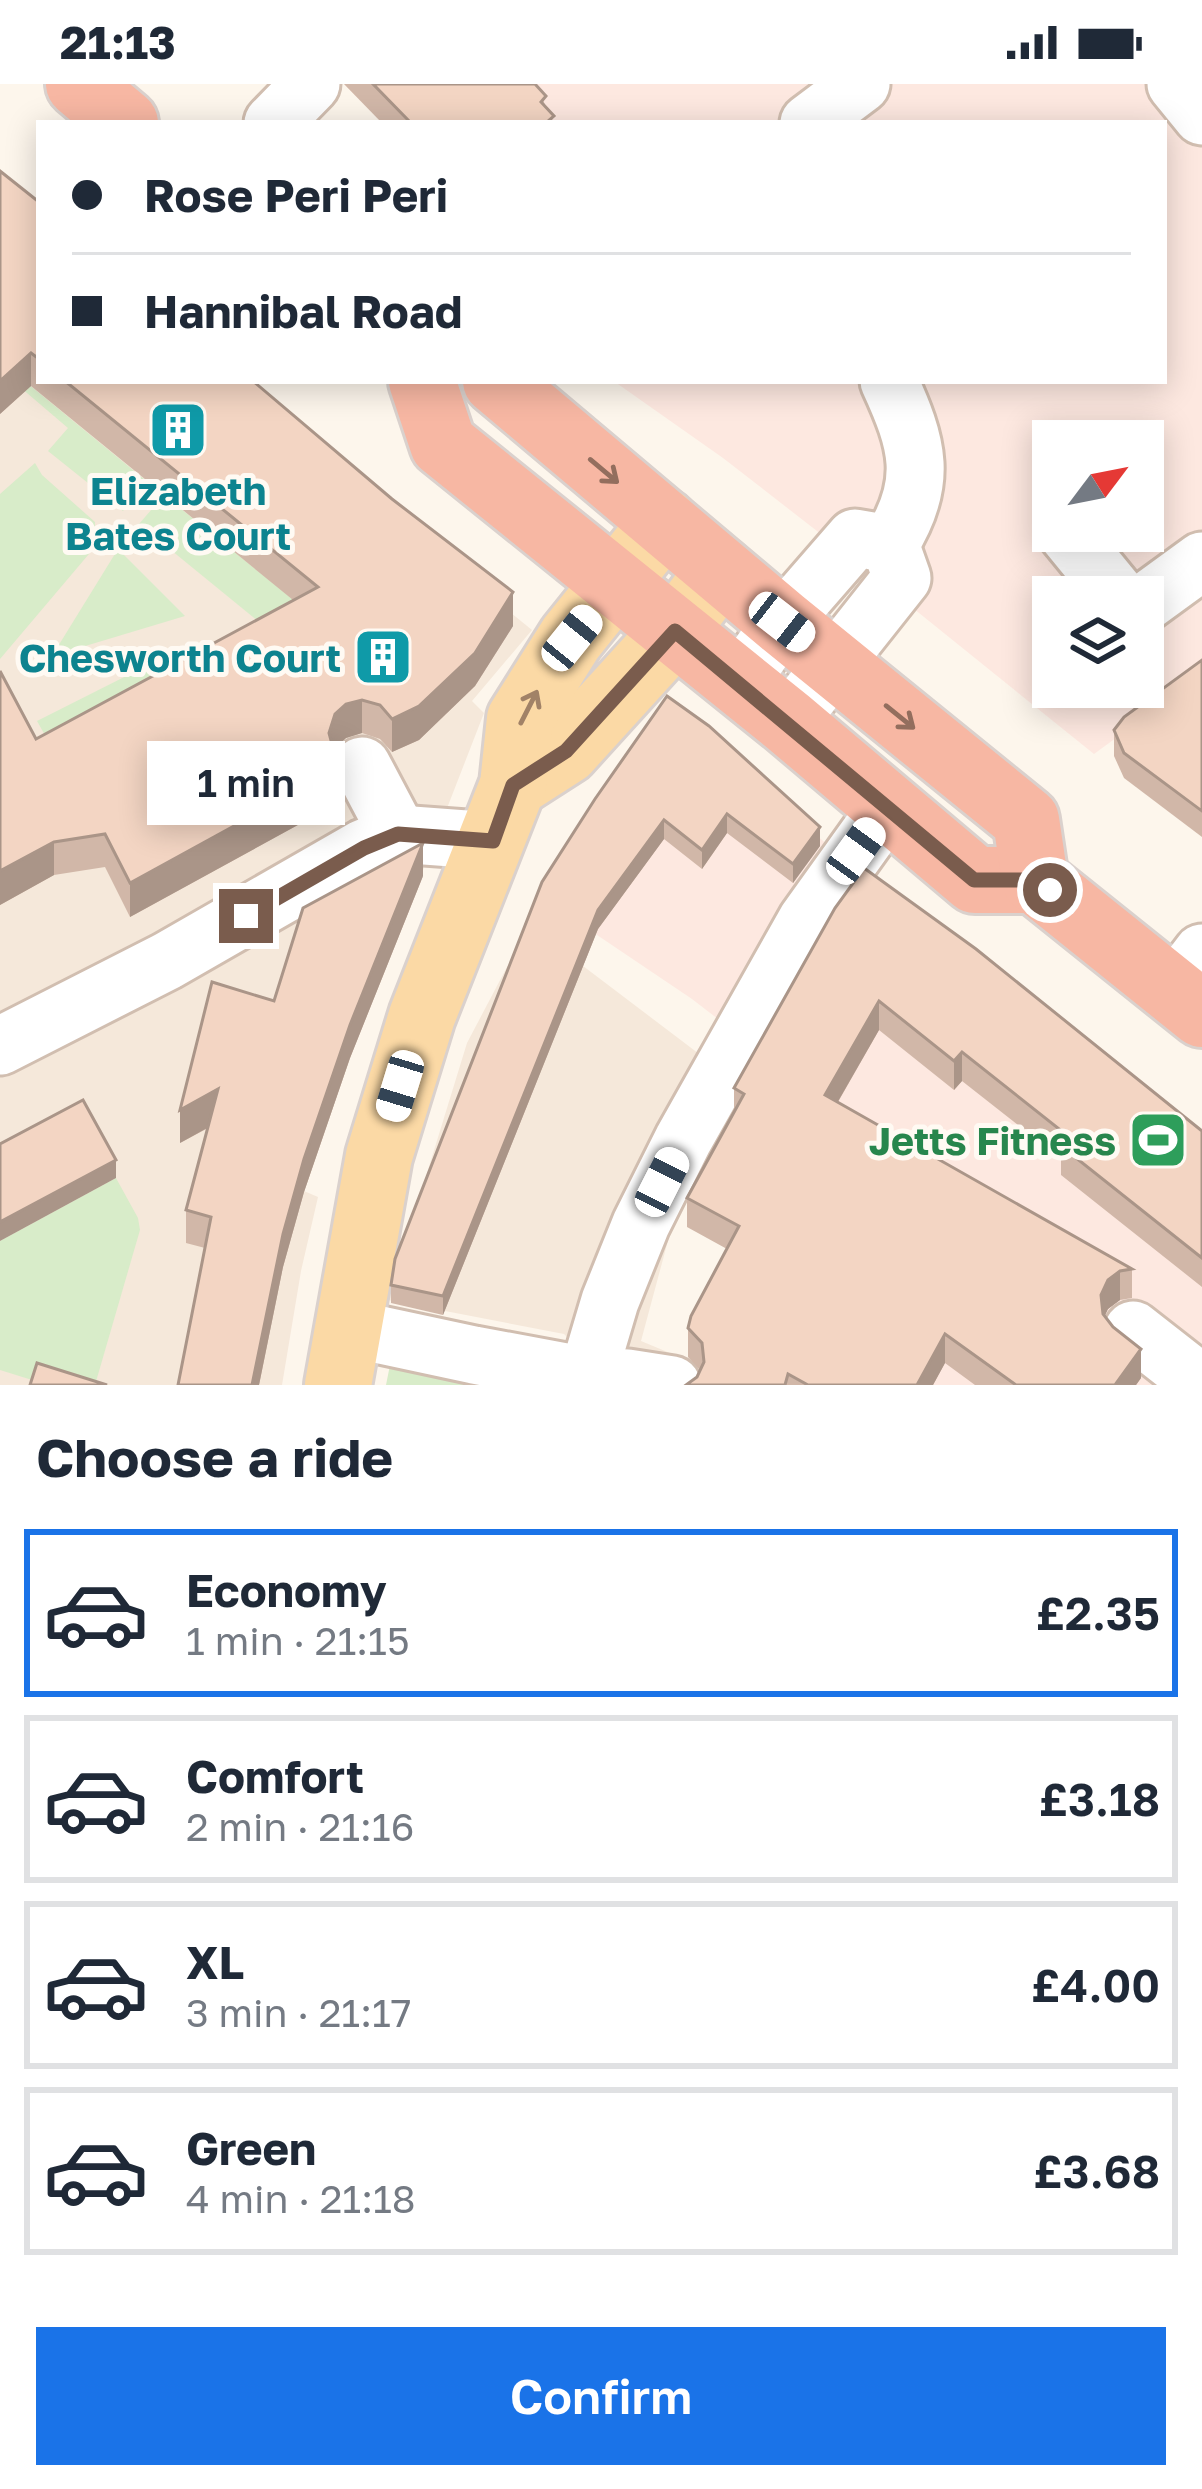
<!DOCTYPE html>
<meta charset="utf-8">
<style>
body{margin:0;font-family:"Golos Text",sans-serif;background:#f2f2f3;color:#1f2937;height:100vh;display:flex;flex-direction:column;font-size:45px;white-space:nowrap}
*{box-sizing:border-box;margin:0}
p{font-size:39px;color:#747a83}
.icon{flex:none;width:66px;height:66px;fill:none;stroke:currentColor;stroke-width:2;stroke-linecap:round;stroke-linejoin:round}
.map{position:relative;height:1301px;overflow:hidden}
.details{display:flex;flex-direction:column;background:#fff;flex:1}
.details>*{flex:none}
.hud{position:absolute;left:36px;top:36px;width:1131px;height:264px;border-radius:0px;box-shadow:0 6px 30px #0003;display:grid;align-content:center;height:264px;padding:0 36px;background:#fff}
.needle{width:78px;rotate:58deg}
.controls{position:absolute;left:1032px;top:336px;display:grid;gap:24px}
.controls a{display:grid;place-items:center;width:132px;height:132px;border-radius:0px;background:#fff;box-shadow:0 6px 30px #0003;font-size:60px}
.end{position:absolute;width:54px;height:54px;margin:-27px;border:15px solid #7a5c4d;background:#fff;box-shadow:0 0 0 6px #fff}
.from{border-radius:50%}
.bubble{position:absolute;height:84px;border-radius:0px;background:#fff;box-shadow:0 6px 30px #0003;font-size:39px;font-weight:600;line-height:84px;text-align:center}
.car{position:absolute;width:36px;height:72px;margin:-36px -18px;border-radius:15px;box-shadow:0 0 9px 3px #0007;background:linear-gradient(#fff 24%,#345 0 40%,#fff 0 76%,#345 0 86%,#fff 0)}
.hud b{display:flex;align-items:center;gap:42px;height:114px;font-size:45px}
.hud b+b{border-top:3px solid #e0e1e3}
.hud i{width:30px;height:30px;background:#1f2937}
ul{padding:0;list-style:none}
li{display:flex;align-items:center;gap:36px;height:168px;margin:0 24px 18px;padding:0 12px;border:6px solid #e0e1e3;border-radius:0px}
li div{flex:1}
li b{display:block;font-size:45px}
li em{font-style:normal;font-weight:600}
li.current{border-color:#1a73e8}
li>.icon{width:108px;height:108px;stroke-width:1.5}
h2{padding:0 36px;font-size:54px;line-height:144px}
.button{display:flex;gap:24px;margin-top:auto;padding:24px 36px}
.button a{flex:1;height:138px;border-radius:0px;background:#1a73e8;color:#fff;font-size:48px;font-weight:600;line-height:138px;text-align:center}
.status{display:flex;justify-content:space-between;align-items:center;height:84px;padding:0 60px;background:#fff;direction:ltr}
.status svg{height:33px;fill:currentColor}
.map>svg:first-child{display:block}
.residential{fill:#f5e8da}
.commercial{fill:#fde8e0;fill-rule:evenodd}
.green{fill:#d8ecc9}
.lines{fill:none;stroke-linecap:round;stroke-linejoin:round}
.minor-casing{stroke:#d1beb0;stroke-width:63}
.major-casing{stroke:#dad1cd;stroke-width:72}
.highway-casing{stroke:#dad1cd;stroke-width:72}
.minor{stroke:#fff;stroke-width:57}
.major{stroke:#fbd9a5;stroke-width:66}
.highway{stroke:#f7b7a3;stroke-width:66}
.wall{fill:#d1b7a8}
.shaded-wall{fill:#aa9588}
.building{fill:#f3d5c3;stroke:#aa9588;stroke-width:3}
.oneway{stroke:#936e5e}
.oneway2{stroke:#a18267}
.route{stroke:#7a5c4d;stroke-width:15}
.labels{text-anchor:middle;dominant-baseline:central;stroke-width:10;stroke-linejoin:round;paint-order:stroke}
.culture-label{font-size:39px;font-weight:bold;fill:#0d838f;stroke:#fffaf3}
.leisure-label{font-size:39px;font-weight:bold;fill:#27864d;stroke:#fffaf3;text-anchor:end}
</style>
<div class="status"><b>21:13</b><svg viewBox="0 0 49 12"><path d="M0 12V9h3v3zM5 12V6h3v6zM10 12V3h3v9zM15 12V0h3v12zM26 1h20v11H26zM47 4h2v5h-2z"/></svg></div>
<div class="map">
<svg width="1202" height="1301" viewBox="0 0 1202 1301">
<rect width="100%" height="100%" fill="#fdf6ec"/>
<g class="residential">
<path d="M 0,261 L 39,297 L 225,297 L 532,546 L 472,617 L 484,629 L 350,974 L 304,1107 L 318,1113 L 301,1187 L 282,1301 L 0,1301 Z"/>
<path d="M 529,841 L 715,982 L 641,1257 L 677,1272 L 867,1301 L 615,1301 L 564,1250 L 388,1216 L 467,959 Z"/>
</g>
<g class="commercial">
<path d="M 344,0 L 1202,0 L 1202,591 L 1094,670 L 826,454 L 723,374 L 615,298 L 1164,297 L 1164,39 L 382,39 ZM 1053,357 L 1143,357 L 1143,447 L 1053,447 ZM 1053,513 L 1143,513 L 1143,603 L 1053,603 Z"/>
<path d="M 708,660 L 1202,1076 L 1202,1301 L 779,1301 L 737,1121 L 724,1028 L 727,942 L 692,915 L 551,820 Z"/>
</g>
<g class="green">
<path d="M 0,277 L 144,395 L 123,427 L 48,367 L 68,344 L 0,286 Z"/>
<path d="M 35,379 L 42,391 L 95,438 L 94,464 L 0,575 L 0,410 Z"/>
<path d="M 164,411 L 306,526 L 280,555 L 139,440 Z"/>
<path d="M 118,465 L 185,532 L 52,572 Z"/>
<path d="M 150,580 L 171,616 L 59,676 L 37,637 Z"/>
<path d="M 116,1094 L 138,1134 L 140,1146 L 95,1301 L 48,1301 L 0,1286 L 0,1157 Z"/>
<path d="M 390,1281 L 481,1301 L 386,1301 Z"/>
</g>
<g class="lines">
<defs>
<g id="minor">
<path d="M 1176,0 L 1202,32"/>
<path d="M 273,39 L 311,0"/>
<path d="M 809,39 L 861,0"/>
<path d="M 889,297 C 918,360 929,398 890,460"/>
<path d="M 1065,447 L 1119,513"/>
<path d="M 1143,520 L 1202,477"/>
<path d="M 739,599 L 782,538 L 855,454 L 890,460"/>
<path d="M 788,638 L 902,494 L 890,460"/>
<path d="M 362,682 L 398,750"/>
<path d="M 1173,907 L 1202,869"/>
<path d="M 0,962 L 167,877 L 364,764 L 398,750 L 493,757"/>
<path d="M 348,1244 L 474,1271 L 587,1292 L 627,1294 L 672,1301"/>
<path d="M 1133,1246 L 1202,1300"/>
<path d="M 585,1301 L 610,1217 L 641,1140 L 683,1056 L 807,836 L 888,723"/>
</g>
<g id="major">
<path d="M 513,701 L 566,667 L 675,547 L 720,486"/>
<path d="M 338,1301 L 379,1072 L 422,932 L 513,701 L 520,635 L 571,554 L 664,438"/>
</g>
<g id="highway">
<path d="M 79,0 L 125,39"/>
<path d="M 422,297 L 443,360 L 788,638 L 975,796 L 1035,796 L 1202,930"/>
<path d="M 496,297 L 782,538 L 1026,736 L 1035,796"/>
</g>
</defs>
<use href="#minor" class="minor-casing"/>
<use href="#major" class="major-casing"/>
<use href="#highway" class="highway-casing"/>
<use href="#minor" class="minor"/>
<use href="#major" class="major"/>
<use href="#highway" class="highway"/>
</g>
<g class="wall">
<path d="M 344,0 L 535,0 L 554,39 L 382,39 Z"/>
<path d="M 39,118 L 39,297 L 253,297 L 513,542 L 475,602 L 419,656 L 392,668 L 380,655 L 362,649 L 346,654 L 334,666 L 342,714 L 327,725 L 130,833 L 105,783 L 54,791 L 0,821 L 0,587 L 36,655 L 293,516 L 31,302 L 0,330 Z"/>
<path d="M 1202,576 L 1202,753 L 1124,694 L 1114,672 L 1114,646 Z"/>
<path d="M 667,612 L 820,762 L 793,799 L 727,749 L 702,785 L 664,755 L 598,845 L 443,1231 L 391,1219 L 391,1201 Z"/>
<path d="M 423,792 L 350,974 L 304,1108 L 283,1183 L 259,1301 L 178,1301 L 205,1164 L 186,1159 L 186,1126 L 208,1044 L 180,1059 L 274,917 Z"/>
<path d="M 835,824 L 1202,1047 L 1202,1203 L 1061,1091 L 1061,1075 L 962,997 L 954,1006 L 879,946 L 838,1018 L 1132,1185 L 1132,1214 L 1120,1216 L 1108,1225 L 1104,1232 L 1141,1294 L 1136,1301 L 975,1301 L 945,1279 L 933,1301 L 686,1301 L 697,1293 L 700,1286 L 688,1273 L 688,1244 L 727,1165 L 687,1143 L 687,1114 L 734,1028 L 734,1004 Z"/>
</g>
<g class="shaded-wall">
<path d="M 31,269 L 31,302 L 0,330 L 0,297 Z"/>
<path d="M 513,508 L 513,542 L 475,602 L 419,656 L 392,668 L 392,635 Z"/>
<path d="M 362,616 L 362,649 L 346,654 L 335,664 L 329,682 L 329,649 L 335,630 L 346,620 Z"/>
<path d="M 342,681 L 342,714 L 327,725 L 130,833 L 130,799 Z"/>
<path d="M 727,730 L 727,749 L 702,785 L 702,766 Z"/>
<path d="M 664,736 L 664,755 L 598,845 L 443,1231 L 443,1212 L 598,826 Z"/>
<path d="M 820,743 L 820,762 L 793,799 L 793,780 Z"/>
<path d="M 54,758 L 54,791 L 0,821 L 0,787 Z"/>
<path d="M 423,759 L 423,792 L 350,974 L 304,1108 L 283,1183 L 259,1301 L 252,1301 L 283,1150 L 304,1075 L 350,941 Z"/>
<path d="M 879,917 L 879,946 L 825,1040 L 825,1011 Z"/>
<path d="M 962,968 L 962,997 L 954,1006 L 954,977 Z"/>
<path d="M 218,1005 L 218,1038 L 180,1059 L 180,1026 Z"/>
<path d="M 116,1076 L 116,1094 L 0,1157 L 0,1138 Z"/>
<path d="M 1120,1187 L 1120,1216 L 1108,1225 L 1101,1240 L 1101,1211 L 1108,1196 Z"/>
<path d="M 945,1250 L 945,1279 L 933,1301 L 917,1301 Z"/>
<path d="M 1141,1265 L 1141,1294 L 1136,1301 L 1115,1301 Z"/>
</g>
<g class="building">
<path d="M 373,0 L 535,0 L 546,12 L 541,18 L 554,32 L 546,39 L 411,39 Z"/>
<path d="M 0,87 L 39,118 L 39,275 L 31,269 L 0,297 Z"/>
<path d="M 65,297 L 253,297 L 392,415 L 513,508 L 475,569 L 419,622 L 392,635 L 380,621 L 362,616 L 346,620 L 335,630 L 329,649 L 333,664 L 342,681 L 327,691 L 130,799 L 105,750 L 54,758 L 0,787 L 0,587 L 36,655 L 318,503 Z"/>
<path d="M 1202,576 L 1202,727 L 1124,669 L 1114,646 L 1124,633 Z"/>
<path d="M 667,612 L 709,642 L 820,743 L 793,780 L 727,730 L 702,766 L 664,736 L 598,826 L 443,1212 L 391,1201 L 395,1175 L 542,798 L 595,715 Z"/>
<path d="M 423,759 L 350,941 L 304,1075 L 283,1150 L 252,1301 L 178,1301 L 211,1133 L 186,1126 L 218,1005 L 180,1026 L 212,898 L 274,917 L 303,824 Z"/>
<path d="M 864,784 L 976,865 L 1202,1047 L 1202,1174 L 1061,1062 L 1068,1052 L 962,968 L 954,977 L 879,917 L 825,1011 L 1132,1185 L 1120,1187 L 1108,1196 L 1101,1211 L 1103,1230 L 1113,1243 L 1141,1265 L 1115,1301 L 1016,1301 L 945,1250 L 917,1301 L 808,1301 L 788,1290 L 785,1301 L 686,1301 L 697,1293 L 704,1278 L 702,1259 L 688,1244 L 691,1232 L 739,1142 L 687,1114 L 744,1010 L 734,1004 L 835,824 Z"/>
<path d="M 83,1016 L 116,1076 L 0,1138 L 0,1060 Z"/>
<path d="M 37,1279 L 107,1301 L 30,1301 Z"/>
</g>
<defs><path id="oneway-shaft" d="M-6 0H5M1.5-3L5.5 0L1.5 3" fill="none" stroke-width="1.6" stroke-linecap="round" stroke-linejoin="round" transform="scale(3)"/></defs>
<g class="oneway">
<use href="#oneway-shaft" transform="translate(604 387) rotate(40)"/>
<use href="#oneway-shaft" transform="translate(900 633) rotate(39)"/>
</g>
<use class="oneway2" href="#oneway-shaft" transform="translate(529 623) rotate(-63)"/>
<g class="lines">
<path class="route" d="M 246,832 L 364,764 L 398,750 L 493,757 L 513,701 L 566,667 L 675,547 L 974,796 L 1035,796 L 1050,806"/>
</g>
<defs>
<symbol id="building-square" viewBox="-11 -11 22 22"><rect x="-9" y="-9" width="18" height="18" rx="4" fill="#0f9aa8" stroke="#fffaf3"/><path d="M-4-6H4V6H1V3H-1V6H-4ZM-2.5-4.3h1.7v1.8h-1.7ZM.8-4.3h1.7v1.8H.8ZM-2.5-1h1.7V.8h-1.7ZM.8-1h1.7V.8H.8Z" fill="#fff"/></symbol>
<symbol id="stadium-square" viewBox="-11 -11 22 22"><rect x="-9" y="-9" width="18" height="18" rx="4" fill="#2e9e5b" stroke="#fffaf3"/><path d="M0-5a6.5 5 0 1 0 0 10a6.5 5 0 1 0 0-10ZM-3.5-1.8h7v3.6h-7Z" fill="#fff"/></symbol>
</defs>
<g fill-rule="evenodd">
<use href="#building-square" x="145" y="313" width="66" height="66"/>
<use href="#building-square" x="350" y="540" width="66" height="66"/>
<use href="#stadium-square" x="1125" y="1023" width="66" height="66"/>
</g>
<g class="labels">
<g class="culture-label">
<text x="178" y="406">Elizabeth<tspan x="178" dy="45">Bates Court</tspan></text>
<text x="341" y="573" text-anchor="end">Chesworth Court</text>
</g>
<g class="leisure-label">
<text x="1116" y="1056">Jetts Fitness</text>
</g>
</g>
</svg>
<div class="controls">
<a><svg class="needle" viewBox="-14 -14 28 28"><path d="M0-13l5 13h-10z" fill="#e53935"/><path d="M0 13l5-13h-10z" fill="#747a83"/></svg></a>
<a><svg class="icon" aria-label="layers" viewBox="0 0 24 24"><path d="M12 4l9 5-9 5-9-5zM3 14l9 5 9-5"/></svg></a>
</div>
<i class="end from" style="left:1050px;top:806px"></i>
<i class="end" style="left:246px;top:832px"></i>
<div class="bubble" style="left:147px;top:657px;width:198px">1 min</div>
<i class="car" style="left:782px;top:538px;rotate:128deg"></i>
<i class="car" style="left:572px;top:554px;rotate:39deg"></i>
<i class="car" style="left:856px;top:767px;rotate:36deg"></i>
<i class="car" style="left:400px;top:1002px;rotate:197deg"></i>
<i class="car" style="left:662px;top:1098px;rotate:27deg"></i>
<div class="hud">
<b><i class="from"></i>Rose Peri Peri</b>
<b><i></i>Hannibal Road</b>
</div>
</div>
<section class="details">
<h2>Choose a ride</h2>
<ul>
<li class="current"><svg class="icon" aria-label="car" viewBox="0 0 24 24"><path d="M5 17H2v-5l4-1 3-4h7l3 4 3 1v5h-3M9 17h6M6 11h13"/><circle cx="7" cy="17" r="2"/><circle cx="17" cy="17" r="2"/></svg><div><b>Economy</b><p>1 min · 21:15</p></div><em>£2.35</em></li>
<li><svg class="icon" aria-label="car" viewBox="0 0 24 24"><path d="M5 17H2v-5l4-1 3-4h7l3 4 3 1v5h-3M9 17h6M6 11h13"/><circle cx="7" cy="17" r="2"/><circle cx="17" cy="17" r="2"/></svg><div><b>Comfort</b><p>2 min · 21:16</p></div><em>£3.18</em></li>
<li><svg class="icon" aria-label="car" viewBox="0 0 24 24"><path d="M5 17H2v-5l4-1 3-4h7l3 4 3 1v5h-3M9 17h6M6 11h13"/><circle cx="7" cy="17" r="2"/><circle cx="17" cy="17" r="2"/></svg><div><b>XL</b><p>3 min · 21:17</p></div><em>£4.00</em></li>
<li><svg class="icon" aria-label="car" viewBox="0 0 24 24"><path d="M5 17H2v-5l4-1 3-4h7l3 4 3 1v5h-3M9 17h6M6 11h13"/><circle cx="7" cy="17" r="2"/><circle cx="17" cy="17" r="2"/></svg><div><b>Green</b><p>4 min · 21:18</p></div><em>£3.68</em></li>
</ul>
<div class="button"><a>Confirm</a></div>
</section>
